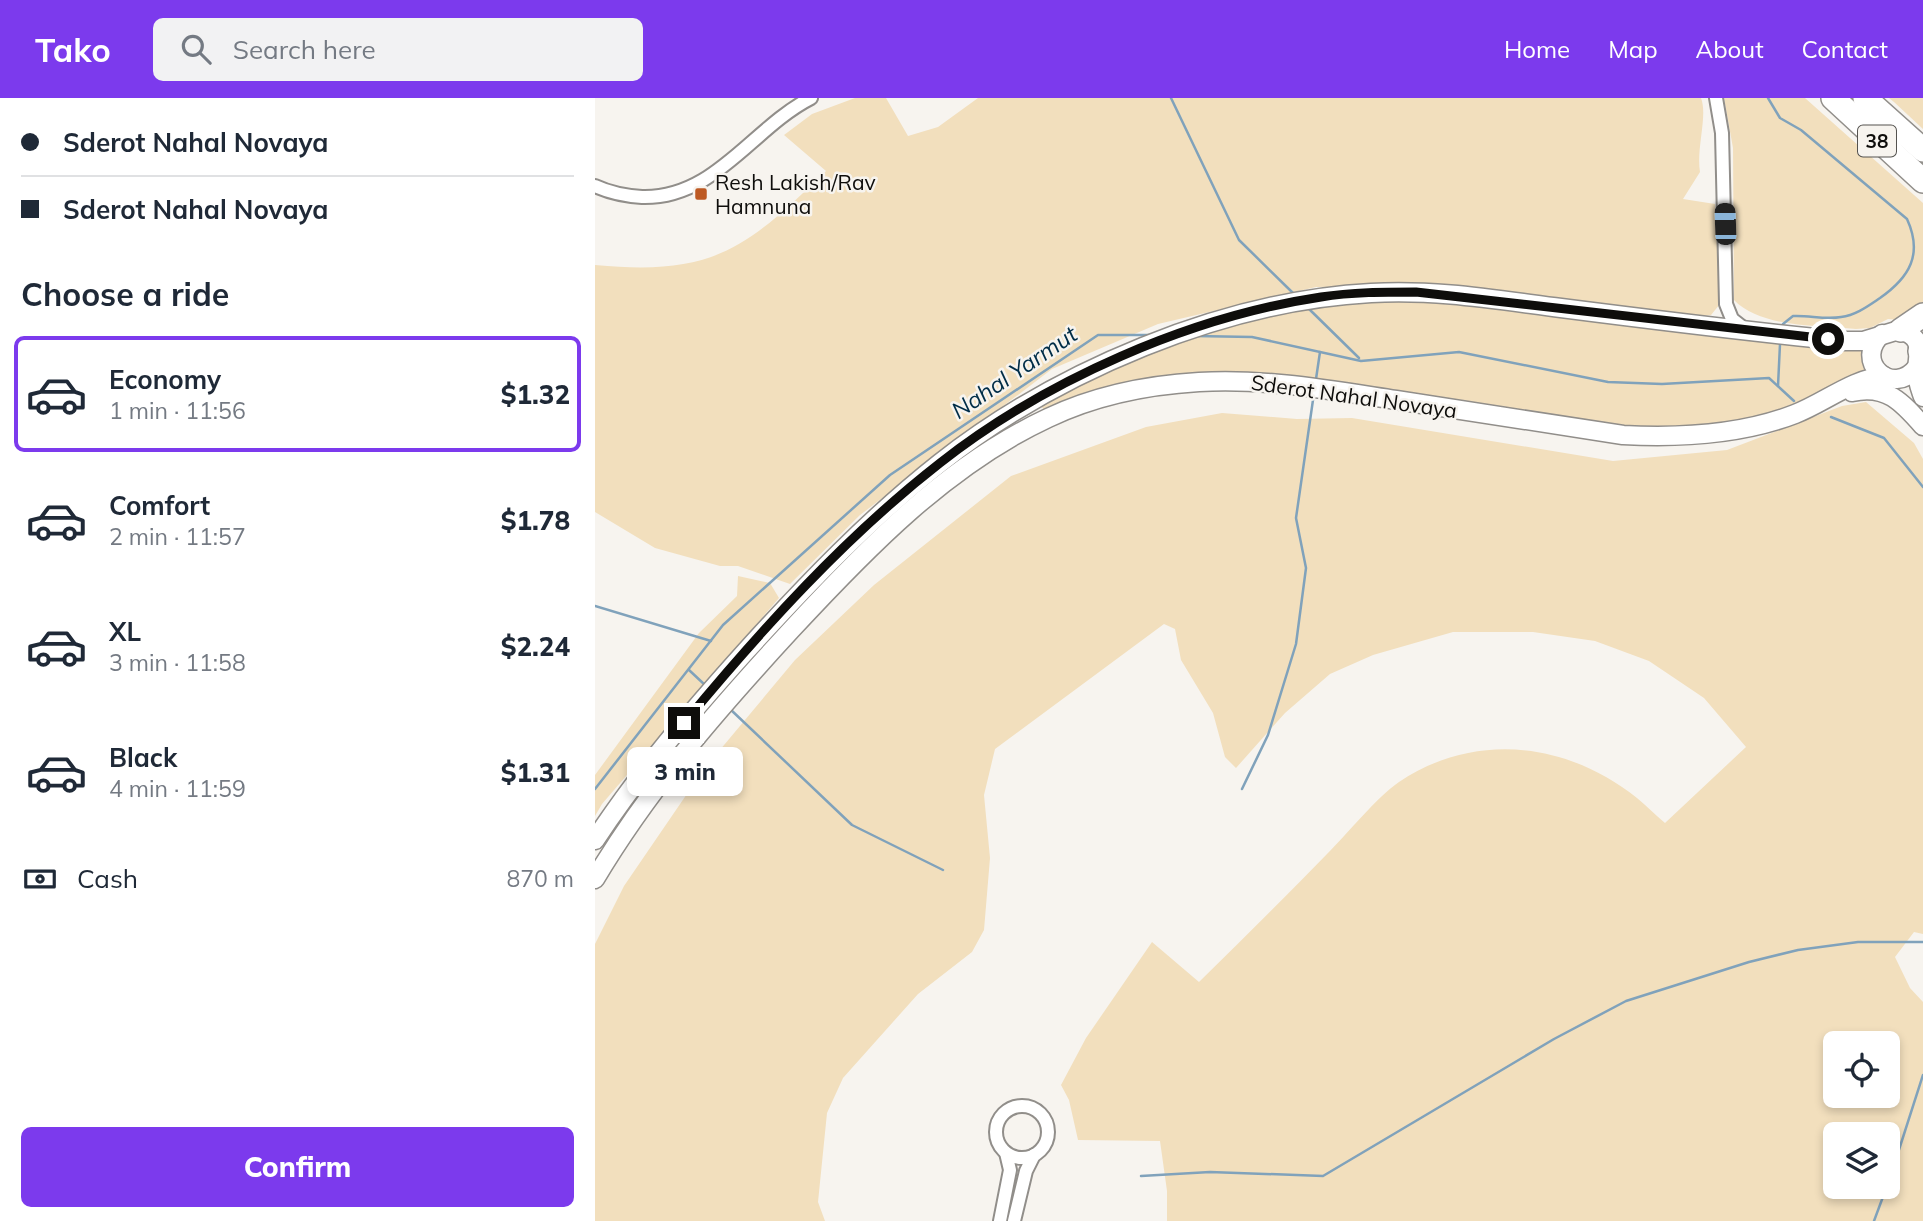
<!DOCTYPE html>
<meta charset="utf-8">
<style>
body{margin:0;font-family:Mulish,sans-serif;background:#f2f2f3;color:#1f2937;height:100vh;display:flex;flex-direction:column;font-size:26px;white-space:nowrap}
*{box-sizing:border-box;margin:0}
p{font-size:23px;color:#747a83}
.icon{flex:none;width:38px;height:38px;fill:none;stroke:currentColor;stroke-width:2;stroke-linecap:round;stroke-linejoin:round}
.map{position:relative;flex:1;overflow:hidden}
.panel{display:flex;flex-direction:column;background:#fff;width:595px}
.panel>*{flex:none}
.banner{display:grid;align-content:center;height:154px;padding:0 21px;background:#fff}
.tools{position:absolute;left:1228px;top:933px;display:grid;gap:14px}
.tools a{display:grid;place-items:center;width:77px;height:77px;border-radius:10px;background:#fff;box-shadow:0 4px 10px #0003;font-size:35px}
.end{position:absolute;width:32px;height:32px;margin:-16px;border:9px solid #0e0d0b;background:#fff;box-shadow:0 0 0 4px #fff}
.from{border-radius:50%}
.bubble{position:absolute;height:49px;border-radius:10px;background:#fff;box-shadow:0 4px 10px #0003;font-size:23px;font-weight:800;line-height:49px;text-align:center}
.car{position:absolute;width:21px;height:42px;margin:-21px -10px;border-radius:9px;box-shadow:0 0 5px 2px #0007;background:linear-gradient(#222 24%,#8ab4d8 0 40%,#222 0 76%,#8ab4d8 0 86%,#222 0)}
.banner b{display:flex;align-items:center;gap:24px;height:66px;font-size:26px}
.banner b+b{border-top:2px solid #e0e1e3}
.banner i{width:18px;height:18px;background:#1f2937}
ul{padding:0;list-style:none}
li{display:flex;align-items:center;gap:21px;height:116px;margin:0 14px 10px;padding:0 7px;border:4px solid transparent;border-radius:10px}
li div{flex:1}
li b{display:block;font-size:26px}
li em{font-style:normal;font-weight:800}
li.on{border-color:#7c3aed}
li>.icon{width:63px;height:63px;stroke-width:1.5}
h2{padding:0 21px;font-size:32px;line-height:84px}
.pay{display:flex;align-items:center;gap:18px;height:77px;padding:0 21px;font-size:26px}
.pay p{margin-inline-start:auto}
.primary-button{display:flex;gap:14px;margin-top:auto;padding:14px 21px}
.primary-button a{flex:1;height:80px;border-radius:10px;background:#7c3aed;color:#fff;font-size:28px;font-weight:800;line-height:80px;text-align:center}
header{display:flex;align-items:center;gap:42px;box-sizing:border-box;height:98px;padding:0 35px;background:#7c3aed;color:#fff}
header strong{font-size:33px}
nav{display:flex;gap:38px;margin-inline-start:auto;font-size:24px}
.search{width:490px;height:63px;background:#f2f2f3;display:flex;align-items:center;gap:18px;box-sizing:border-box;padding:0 24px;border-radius:10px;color:#747a83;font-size:26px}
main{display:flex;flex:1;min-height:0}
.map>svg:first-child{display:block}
.green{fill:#f2dfbd;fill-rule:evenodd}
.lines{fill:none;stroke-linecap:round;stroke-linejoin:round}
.stream{stroke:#80a2bb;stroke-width:2.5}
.street-casing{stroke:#918e8a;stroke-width:16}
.secondary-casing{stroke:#918e8a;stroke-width:21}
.highway-casing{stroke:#918e8a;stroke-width:26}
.street{stroke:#fff;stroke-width:12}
.secondary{stroke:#fff;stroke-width:18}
.highway{stroke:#fff;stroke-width:23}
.route{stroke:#0e0d0b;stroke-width:9}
.poi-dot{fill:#bd5923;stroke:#f7f4ef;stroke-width:2.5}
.labels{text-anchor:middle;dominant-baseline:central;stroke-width:5;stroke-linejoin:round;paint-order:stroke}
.shield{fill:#f7f4ef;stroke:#54524f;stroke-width:2}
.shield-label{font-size:19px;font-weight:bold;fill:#0e0d0b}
.poi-label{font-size:21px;fill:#0e0d0b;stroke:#f7f4ef;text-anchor:start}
.street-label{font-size:21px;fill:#0e0d0b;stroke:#f7f4ef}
.water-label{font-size:23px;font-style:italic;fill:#002d47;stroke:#f7f4ef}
</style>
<header>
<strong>Tako</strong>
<div class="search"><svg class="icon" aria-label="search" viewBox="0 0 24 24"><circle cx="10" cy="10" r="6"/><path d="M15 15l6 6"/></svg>Search here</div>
<nav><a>Home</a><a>Map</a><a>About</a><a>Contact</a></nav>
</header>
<main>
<section class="panel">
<div class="banner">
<b><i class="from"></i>Sderot Nahal Novaya</b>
<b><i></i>Sderot Nahal Novaya</b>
</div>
<h2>Choose a ride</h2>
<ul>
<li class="on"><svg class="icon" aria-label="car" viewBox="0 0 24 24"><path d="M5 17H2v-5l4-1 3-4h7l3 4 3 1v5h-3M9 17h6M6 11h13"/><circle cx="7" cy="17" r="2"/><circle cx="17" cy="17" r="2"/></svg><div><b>Economy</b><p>1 min · 11:56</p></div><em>$1.32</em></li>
<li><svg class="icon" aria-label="car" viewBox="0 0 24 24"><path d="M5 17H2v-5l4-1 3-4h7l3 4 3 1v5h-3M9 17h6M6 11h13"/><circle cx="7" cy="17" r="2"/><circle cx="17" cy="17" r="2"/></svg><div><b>Comfort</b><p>2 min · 11:57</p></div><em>$1.78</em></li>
<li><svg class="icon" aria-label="car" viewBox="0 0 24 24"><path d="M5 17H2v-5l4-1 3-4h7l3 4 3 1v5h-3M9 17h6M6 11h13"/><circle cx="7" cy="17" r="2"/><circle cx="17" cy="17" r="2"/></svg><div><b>XL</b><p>3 min · 11:58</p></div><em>$2.24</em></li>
<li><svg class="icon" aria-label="car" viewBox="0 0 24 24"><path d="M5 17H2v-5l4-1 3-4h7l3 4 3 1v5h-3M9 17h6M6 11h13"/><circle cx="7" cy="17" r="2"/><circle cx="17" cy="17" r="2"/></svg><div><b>Black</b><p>4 min · 11:59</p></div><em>$1.31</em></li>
</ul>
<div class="pay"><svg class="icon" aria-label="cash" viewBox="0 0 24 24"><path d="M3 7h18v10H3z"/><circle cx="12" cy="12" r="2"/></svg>Cash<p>870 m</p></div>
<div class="primary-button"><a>Confirm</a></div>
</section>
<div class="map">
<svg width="1328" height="1123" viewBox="0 0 1328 1123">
<rect width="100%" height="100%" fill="#f7f4ef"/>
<g class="green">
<path d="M 260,0 L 291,0 L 313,38 L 343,29 L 383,0 L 1106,0 C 1113,18 1101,50 1105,74 L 1088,101 L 1120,106 L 1125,206 L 1116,217 L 1109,218 L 854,188 L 721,189 L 563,226 L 457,271 L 265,417 L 195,486 L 143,468 L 125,468 L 60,450 L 0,414 L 0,167 C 117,178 150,152 231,73 L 189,37 L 217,16 Z"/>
<path d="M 1129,0 L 1210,0 L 1328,105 L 1328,211 L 1305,222 L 1293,221 L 1275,230 L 1261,231 C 1223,227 1166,230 1139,202 L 1138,50 Z"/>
<path d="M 1294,0 L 1328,0 L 1328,31 L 1299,4 Z"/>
<path d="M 793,202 L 861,205 L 1265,247 L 1270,278 L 1173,322 L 1064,335 L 666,278 L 450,312 L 444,307 C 554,246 667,209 793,202 Z"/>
<path d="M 1271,304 L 1319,345 L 1328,361 L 1328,836 L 1319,834 L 1300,859 L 1315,890 L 1328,904 L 1328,1123 L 572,1123 L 572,1093 L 565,1043 L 483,1042 L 474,1002 L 466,987 L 491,940 L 557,844 L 604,884 C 647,842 690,799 732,756 C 753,735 781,700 804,684 C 880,633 972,644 1042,700 C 1052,708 1060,717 1070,725 L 1151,649 L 1109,600 L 1054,563 L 1000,543 L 938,534 L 858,534 L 778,557 L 735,576 L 690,615 L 641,670 L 630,659 L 618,615 L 586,562 L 580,531 L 569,526 L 400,651 L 389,697 L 395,760 L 389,832 L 377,854 L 323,896 L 248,980 L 232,1015 L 223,1104 L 230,1123 L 0,1123 L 0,846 L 29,788 L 109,671 L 200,562 L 279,487 L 416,378 L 551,329 L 627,315 L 702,321 L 757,320 L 1018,363 L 1132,352 L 1247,308 ZM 1241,945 L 1293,945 L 1293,998 L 1241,998 ZM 1241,1036 L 1293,1036 L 1293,1088 L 1241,1088 Z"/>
<path d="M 143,478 L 175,485 L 184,500 L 7,706 L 0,718 L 0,677 L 104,535 L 142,498 Z"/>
</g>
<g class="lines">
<g class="stream">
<path d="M 576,0 L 644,142 L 699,196"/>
<path d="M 1173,0 L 1185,20 L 1206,32 L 1312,121 C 1328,156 1315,179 1285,200 C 1273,208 1261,217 1246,219 C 1230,222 1214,217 1198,218 L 1188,226"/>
<path d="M 711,208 L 764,260"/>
<path d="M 600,238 L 657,239 L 766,263 L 864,254 L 1013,284 L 1067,286 L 1174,280 L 1199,303"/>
<path d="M 721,281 L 725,254"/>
<path d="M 1183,288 L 1185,246"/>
<path d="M 1236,319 L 1289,340 L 1328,389"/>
<path d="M 0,508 L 116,543"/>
<path d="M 94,572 L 110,587"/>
<path d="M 135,611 L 257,727 L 348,772"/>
<path d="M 0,691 L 128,527 L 295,377 L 503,237 L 555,237"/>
<path d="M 647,691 L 673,637 L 701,546 L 711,470 L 701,420 L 719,295"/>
<path d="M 546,1078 L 615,1074 L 728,1078 L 959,941 L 1031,903 L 1154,864 L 1203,852 L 1263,844 L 1328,844"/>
<path d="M 1293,1086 L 1328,977"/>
<path d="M 1279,1123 L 1292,1088"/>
</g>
<defs>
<g id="street">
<path d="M 1121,0 L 1127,35 L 1131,206 L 1137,221 L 1151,232"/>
<path d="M 0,88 C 15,95 31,98 47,99 C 120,101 157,30 216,0"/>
<circle cx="427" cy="1034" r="26"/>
<path d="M 405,1123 L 415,1072 L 411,1055"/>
<path d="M 419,1123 L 431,1073 L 439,1057"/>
</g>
<g id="secondary">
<path d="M 1287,236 C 1257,262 1297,301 1322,269"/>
<path d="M 1257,294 C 1291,286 1307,304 1328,328"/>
<path d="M 0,742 C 44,675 97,613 151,553 C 211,487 275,420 345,365 C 462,273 628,203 776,195 C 840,191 903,202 966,210 C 1060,222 1155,234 1250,243 L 1268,243 L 1304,232 C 1328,238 1324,252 1322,271 C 1321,281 1325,290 1328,299"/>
<path d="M 0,781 C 54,690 124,610 196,532 C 271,451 352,367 453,320 C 499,298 553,287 604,284 C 670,280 735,292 801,302 C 877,314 953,325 1028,337 C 1085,340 1146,337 1200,316 C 1229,305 1257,281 1289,278"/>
</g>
<g id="highway">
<path d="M 1238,0 L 1328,83"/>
<path d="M 1270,0 L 1328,52"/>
<path d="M 1306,232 L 1328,217"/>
<path d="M 1325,253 L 1328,249"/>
</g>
</defs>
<use href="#street" class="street-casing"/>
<use href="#secondary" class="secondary-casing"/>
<use href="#highway" class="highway-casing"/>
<use href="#street" class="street"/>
<use href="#secondary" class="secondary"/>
<use href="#highway" class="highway"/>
</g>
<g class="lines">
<path class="route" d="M 89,625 C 166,532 250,439 345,365 C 451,282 594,219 726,199 C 757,194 790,194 821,194 L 1233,241"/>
</g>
<rect class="poi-dot" x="99" y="89" width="14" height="14" rx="3.5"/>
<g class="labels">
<rect class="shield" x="1263" y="27.5" width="38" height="31" rx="5"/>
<g class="shield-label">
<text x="1282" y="43">38</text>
</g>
<g class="poi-label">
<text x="120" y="84">Resh Lakish/Rav<tspan x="120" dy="24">Hamnuna</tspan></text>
</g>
<g class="street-label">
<text transform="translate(759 298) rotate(8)">Sderot Nahal Novaya</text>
</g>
<g class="water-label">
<text transform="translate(419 274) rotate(-34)">Nahal Yarmut</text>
</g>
</g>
</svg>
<div class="tools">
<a><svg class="icon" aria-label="locate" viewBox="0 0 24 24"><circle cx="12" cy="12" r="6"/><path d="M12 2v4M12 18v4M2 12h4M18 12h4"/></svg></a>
<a><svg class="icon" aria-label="layers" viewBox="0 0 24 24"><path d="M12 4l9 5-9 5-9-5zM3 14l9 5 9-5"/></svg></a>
</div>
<i class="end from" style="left:1233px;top:241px"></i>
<i class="end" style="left:89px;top:625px"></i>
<div class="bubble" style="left:32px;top:649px;width:116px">3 min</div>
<i class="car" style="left:1130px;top:126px;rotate:358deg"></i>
</div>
</main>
